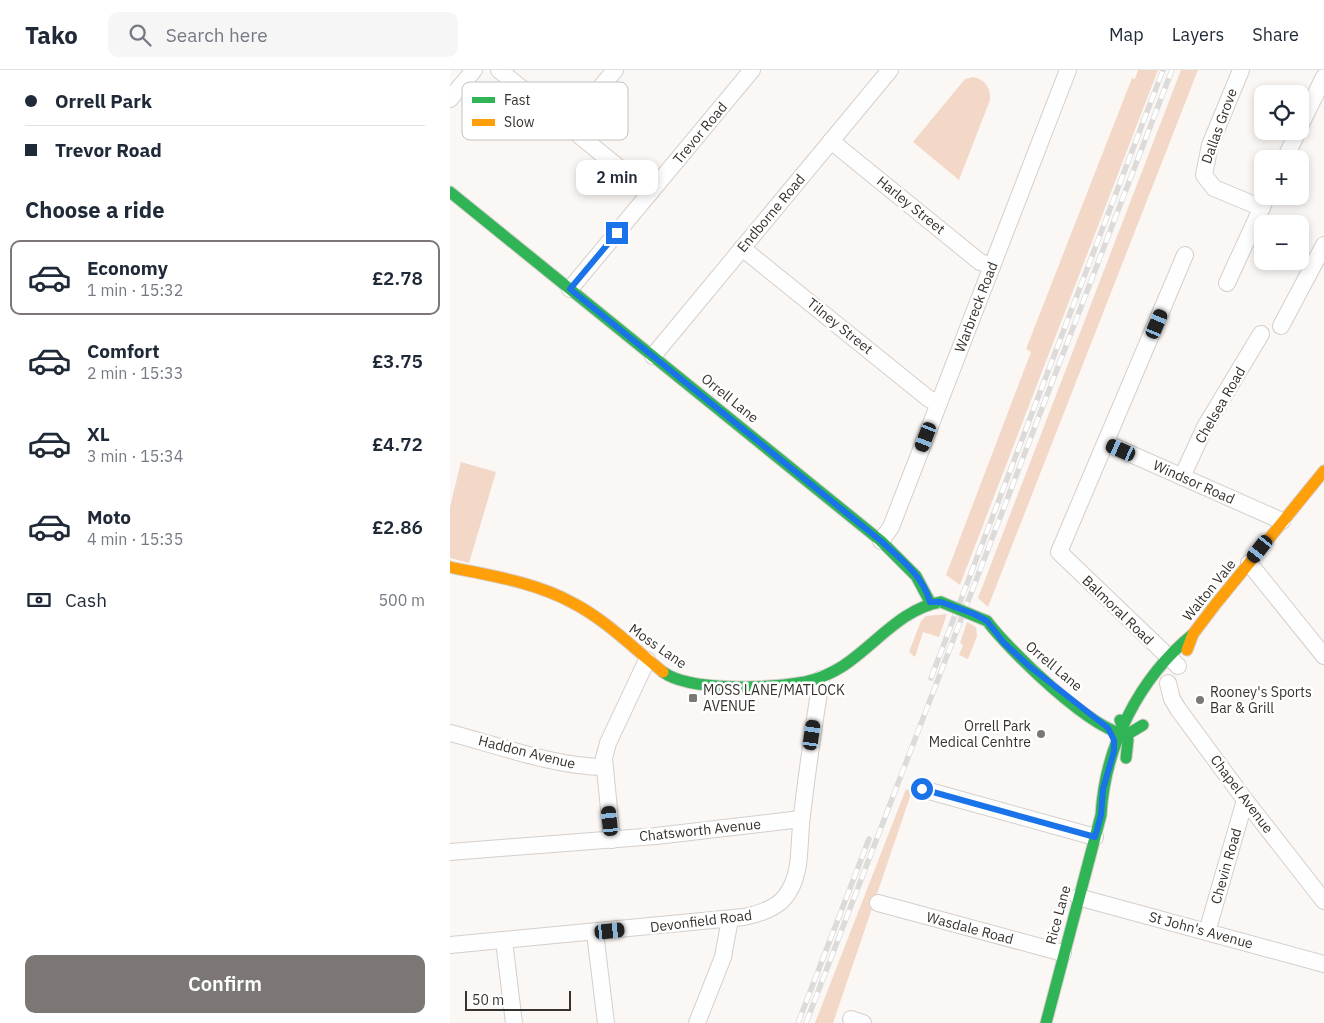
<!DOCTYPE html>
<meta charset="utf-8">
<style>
body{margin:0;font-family:"IBM Plex Sans",sans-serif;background:#f6f6f7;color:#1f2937;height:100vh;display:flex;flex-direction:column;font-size:19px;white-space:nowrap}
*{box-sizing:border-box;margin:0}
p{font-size:16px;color:#747a83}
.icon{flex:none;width:28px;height:28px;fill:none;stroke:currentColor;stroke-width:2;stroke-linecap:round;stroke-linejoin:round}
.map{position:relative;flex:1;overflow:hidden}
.details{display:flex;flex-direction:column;background:#fff;width:450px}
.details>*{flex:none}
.banner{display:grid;align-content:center;height:110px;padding:0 25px;background:#fff}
.fabs{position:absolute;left:804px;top:15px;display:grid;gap:10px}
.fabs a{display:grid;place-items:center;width:55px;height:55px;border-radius:10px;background:#fff;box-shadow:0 2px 8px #0003;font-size:25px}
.scale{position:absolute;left:15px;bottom:12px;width:106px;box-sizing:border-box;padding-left:5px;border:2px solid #38322e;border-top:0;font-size:14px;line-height:18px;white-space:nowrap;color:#38322e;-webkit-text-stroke:4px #fff;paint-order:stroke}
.end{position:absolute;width:22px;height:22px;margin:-11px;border:6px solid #1a73e8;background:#fff;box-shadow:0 0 0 2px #fff}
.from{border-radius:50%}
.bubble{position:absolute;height:35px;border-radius:10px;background:#fff;box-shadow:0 2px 8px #0003;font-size:16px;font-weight:600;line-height:35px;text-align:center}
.car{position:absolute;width:15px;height:30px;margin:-15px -8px;border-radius:6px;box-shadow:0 0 4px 1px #0007;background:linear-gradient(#222 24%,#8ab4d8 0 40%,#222 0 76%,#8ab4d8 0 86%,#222 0)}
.banner b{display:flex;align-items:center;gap:18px;height:48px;font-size:19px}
.banner b+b{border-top:1px solid #e0e1e3}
.banner i{width:12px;height:12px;background:#1f2937}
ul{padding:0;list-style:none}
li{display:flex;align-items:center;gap:15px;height:75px;margin:0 10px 8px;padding:0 15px;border:2px solid transparent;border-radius:10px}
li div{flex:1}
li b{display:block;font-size:19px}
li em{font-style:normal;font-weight:600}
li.on{border-color:#7c7774}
li>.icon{width:45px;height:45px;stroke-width:1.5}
h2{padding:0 25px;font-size:22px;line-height:60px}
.pay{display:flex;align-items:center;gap:12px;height:55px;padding:0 25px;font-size:19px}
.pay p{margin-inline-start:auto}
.primary-button{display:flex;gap:10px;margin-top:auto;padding:10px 25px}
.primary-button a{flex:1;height:58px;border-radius:10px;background:#7c7774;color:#fff;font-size:20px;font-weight:600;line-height:58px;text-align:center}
header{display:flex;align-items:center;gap:30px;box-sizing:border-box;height:70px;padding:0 25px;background:#fff;border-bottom:1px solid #e0e1e3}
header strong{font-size:24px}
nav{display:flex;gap:28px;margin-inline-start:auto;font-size:18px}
.search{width:350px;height:45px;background:#f6f6f7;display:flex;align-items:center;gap:12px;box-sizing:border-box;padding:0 18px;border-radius:10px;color:#747a83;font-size:19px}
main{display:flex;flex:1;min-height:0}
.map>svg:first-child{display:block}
.green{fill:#f4d8c7}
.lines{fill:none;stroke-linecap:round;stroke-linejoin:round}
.street-casing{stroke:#d4cfcc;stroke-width:18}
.fast-casing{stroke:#d4cfcc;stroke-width:13}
.slow-casing{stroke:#d4cfcc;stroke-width:13}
.street{stroke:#fefefe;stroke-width:16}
.fast{stroke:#30b455;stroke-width:11}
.slow{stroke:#ff9f0a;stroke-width:11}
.rail-casing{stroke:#dcdbda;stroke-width:5.5}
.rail{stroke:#fff;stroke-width:4;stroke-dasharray:11;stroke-linecap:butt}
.fast-bridge-casing{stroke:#d4cfcc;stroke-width:13;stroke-linecap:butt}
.fast-bridge{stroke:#30b455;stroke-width:11}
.route{stroke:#1a73e8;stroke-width:6}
.poi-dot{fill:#7c7774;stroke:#fff;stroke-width:2}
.labels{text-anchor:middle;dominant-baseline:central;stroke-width:5;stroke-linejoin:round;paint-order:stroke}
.street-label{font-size:14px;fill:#38322e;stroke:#fff}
.poi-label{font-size:14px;fill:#38322e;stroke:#fff;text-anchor:start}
.key{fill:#fff;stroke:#c3c2c0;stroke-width:1}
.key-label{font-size:14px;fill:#38322e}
</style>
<header>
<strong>Tako</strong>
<div class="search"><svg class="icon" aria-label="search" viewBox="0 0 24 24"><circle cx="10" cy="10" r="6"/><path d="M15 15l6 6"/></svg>Search here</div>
<nav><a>Map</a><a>Layers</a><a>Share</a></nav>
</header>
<main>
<section class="details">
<div class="banner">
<b><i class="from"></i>Orrell Park</b>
<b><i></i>Trevor Road</b>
</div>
<h2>Choose a ride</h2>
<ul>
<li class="on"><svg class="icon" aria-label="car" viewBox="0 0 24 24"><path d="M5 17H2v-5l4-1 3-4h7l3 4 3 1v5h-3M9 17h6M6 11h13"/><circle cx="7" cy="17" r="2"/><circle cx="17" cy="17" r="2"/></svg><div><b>Economy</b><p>1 min · 15:32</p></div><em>£2.78</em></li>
<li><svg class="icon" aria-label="car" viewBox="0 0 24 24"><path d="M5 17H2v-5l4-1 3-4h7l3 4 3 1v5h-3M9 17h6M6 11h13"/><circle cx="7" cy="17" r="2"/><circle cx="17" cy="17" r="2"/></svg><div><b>Comfort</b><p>2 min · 15:33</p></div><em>£3.75</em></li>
<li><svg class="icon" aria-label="car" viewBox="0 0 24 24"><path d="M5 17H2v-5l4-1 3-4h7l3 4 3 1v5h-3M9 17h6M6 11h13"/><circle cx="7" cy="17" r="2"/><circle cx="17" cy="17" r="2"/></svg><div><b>XL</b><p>3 min · 15:34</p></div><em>£4.72</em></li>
<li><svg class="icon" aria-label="car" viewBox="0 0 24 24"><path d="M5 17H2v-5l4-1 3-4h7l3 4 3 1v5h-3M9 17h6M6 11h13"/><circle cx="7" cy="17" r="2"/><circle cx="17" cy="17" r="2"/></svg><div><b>Moto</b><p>4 min · 15:35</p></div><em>£2.86</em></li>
</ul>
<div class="pay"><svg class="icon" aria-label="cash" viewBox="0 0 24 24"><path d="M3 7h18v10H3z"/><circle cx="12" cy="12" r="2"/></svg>Cash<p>500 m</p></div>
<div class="primary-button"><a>Confirm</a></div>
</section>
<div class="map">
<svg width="874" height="953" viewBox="0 0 874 953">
<rect width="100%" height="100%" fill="#faf7f5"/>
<g class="green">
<path d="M 688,0 L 708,0 L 510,515 L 496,505 L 581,282 L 576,279 L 682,8 L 685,9 Z"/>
<path d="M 731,0 L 748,0 L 538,537 L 528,528 Z"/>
<path d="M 523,7 C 535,9 541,18 540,30 L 509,110 L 463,72 L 515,9 Z"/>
<path d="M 11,392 L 46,402 L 19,493 L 0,488 L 0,437 Z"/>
<path d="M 497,544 L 489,567 L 473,562 L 465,587 L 459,582 L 471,551 L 476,546 Z"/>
<path d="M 517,552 L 526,557 L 527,566 L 518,589 L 509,585 L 513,575 L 510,573 Z"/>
<path d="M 456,719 L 462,721 L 383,953 L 365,953 Z"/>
</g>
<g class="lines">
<defs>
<g id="street">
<path d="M 49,0 L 200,123"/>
<path d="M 791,0 L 760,75 L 754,105 L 764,118 L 812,138"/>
<path d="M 0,29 L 24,0"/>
<path d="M 118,56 L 165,0"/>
<path d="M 850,56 L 874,7"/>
<path d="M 381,71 L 530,192 L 542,196"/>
<path d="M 835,89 L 848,61"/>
<path d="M 292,178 L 479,329 L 489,333"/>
<path d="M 777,213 L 817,126"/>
<path d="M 120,219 L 302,0"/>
<path d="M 831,256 L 874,175"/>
<path d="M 203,286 L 440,0"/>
<path d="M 656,373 L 832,451"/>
<path d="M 732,407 L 755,357 L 811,264"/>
<path d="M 431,471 L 441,457 L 618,0"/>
<path d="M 799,493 L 874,586"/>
<path d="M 728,596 L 609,482 L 735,185"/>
<path d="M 718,613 L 722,629 L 728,639 L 795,730 L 874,831"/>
<path d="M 0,663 C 47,675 106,697 154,697"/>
<path d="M 472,719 L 645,767"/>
<path d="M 162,770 L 154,688 L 158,673 L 197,590"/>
<path d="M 0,782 L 206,766 L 351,749"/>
<path d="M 628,827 L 874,894"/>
<path d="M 428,833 L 613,883"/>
<path d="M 757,862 L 795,730"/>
<path d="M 145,863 L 156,953"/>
<path d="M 54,871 L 64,953"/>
<path d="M 0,875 L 294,847 C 308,844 326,839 335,827 C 353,805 348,773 352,746 C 357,700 364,655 371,609"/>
<path d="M 401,949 L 413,953"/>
<path d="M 247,953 L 273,887 L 280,849"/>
</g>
<g id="fast">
<path d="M 0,122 L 431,471 L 466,506 L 480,532"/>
<path d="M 537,551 C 557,578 645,665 678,664 L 693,655"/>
<path d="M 213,602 C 240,622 322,618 355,612 C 369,609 382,603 393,596 C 425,575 452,538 491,532"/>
<path d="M 670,650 L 678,670 L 676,688"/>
<path d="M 596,953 L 651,745 C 655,676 689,608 743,564"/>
</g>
<g id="slow">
<path d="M 0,497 C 41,506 84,512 121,532 C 155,549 183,578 213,602"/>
<path d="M 737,580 L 743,564 L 765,535 L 874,401"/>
</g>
</defs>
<use href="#street" class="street-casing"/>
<use href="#fast" class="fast-casing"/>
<use href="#slow" class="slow-casing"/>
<use href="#street" class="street"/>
<use href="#fast" class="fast"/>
<use href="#slow" class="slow"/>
<defs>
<g id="rail">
<path d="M 481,608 L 713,0"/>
<path d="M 348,953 L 419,769"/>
<path d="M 356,953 L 722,0"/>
</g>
</defs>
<use href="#rail" class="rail-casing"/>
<use href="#rail" class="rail"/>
<defs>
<path id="fast-bridge" d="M 491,532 L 537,551"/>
</defs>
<use href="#fast-bridge" class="fast-bridge-casing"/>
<use href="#fast-bridge" class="fast-bridge"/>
</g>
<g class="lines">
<path class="route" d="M 167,163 L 120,219 L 431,471 C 451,489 473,506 480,532 L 491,532 L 524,544 L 537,551 L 554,573 L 579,596 L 658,658 L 664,670 L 664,681 L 653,719 L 651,745 L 645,767 L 472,719"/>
</g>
<g class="poi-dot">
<rect x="238" y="623" width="10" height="10" rx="2.5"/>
<circle cx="750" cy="630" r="5"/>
<circle cx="591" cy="664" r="5"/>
</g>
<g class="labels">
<g class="street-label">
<text transform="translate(769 56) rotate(-70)">Dallas Grove</text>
<text transform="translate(250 63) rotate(-50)">Trevor Road</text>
<text transform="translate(461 135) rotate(39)">Harley Street</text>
<text transform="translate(321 143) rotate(-50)">Endborne Road</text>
<text transform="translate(526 237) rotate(-69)">Warbreck Road</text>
<text transform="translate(390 256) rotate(39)">Tilney Street</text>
<text transform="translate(280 328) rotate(39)">Orrell Lane</text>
<text transform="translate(770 335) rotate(-60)">Chelsea Road</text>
<text transform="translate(744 412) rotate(24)">Windsor Road</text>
<text transform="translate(759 520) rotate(-51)">Walton Vale</text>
<text transform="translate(668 540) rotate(44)">Balmoral Road</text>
<text transform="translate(208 576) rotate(35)">Moss Lane</text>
<text transform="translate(604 596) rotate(40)">Orrell Lane</text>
<text transform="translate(77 682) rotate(14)">Haddon Avenue</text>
<text transform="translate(792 724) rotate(53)">Chapel Avenue</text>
<text transform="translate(250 760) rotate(-6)">Chatsworth Avenue</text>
<text transform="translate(776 796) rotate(-74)">Chevin Road</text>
<text transform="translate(608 845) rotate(-75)">Rice Lane</text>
<text transform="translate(251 851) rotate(-7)">Devonfield Road</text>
<text transform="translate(520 858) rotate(15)">Wasdale Road</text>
<text transform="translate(751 860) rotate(15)">St John's Avenue</text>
</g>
<g class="poi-label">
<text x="253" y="620">MOSS LANE/MATLOCK<tspan x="253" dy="16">AVENUE</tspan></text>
<text x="760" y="622">Rooney's Sports<tspan x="760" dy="16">Bar &amp; Grill</tspan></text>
<text x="581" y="656" text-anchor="end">Orrell Park<tspan x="581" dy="16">Medical Cenhtre</tspan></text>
</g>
</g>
<rect x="12" y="12" width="166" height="58" rx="8" class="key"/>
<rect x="22" y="27" width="23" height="6" fill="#30b455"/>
<rect x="22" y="49" width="23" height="7" fill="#ff9f0a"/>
<g class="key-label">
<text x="54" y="35">Fast</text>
<text x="54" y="57">Slow</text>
</g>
</svg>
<div class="fabs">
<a><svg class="icon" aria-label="locate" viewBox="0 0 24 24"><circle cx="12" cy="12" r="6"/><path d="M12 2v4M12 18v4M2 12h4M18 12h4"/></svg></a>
<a>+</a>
<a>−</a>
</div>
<div class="scale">50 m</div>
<i class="end from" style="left:472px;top:719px"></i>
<i class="end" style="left:167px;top:163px"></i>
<div class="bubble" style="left:126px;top:90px;width:82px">2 min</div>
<i class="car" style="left:707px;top:254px;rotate:23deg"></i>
<i class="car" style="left:476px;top:367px;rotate:201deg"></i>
<i class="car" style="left:671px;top:380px;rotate:294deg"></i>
<i class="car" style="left:810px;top:479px;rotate:218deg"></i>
<i class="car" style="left:362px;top:665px;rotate:8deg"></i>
<i class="car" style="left:160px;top:751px;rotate:354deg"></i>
<i class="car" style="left:160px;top:861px;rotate:84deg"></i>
</div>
</main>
